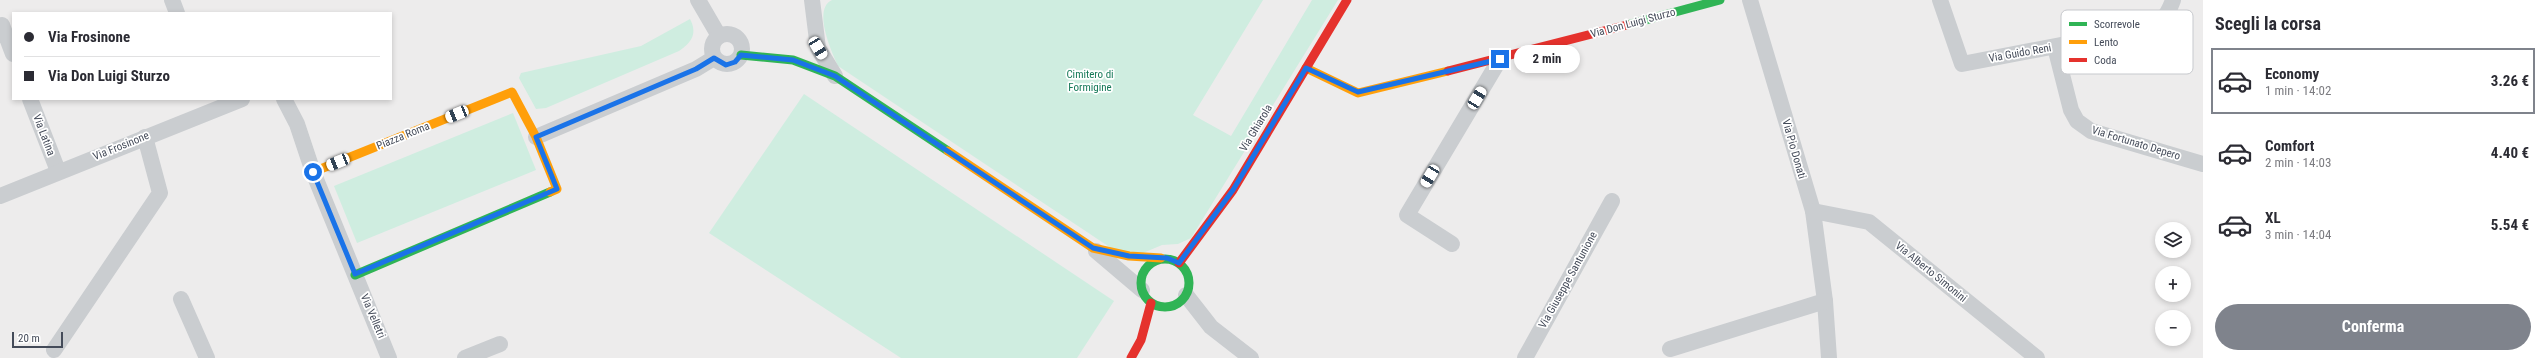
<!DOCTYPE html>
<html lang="it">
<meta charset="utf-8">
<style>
body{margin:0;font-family:"Roboto Condensed",sans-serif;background:#f7f7f7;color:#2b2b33;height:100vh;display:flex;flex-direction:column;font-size:15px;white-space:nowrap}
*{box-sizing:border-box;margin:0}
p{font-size:13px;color:#7c7c81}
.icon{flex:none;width:22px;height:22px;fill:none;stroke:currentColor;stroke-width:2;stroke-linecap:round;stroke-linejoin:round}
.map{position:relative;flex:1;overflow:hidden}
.drawer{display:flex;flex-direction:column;background:#fff;width:340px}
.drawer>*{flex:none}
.top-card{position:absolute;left:12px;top:12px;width:380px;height:88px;border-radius:0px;box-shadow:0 2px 6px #0003;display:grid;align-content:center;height:88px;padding:0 12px;background:#fff}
.fabs{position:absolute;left:2155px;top:222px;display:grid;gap:8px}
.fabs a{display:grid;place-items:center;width:36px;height:36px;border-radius:50%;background:#fff;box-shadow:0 2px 6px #0003;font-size:20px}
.scale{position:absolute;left:12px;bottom:10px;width:51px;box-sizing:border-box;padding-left:4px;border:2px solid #444b59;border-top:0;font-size:11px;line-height:14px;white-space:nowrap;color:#444b59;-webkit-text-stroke:3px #fff;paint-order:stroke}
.end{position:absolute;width:18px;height:18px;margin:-9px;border:5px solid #1a73e8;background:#fff;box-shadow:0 0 0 2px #fff}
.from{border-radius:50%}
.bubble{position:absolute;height:28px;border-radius:14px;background:#fff;box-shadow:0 2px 6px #0003;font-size:13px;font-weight:700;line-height:28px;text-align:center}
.car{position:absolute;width:12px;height:24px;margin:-12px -6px;border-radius:5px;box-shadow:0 0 3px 1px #0007;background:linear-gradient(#fff 24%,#345 0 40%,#fff 0 76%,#345 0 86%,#fff 0)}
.top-card b{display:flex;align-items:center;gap:14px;height:38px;font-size:15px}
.top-card b+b{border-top:1px solid #e1e1e2}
.top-card i{width:10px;height:10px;background:#2b2b33}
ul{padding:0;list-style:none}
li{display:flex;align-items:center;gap:12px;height:66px;margin:0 8px 6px;padding:0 4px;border:2px solid transparent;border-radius:0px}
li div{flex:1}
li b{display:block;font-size:15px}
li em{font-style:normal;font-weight:700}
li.current{border-color:#7f838c}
li>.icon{width:36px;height:36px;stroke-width:1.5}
h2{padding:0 12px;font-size:18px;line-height:48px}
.button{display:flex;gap:8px;margin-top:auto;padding:8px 12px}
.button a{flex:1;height:46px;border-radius:24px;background:#7f838c;color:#fff;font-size:16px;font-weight:700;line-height:46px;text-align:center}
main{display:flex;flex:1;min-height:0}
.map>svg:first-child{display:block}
.green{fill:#cfede0}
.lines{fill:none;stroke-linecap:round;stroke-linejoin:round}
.street{stroke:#cacdd0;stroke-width:16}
.fast{stroke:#30b455;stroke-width:9}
.slow{stroke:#ff9f0a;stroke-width:9}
.jam{stroke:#e5322d;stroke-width:9}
.route{stroke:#1a73e8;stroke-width:5}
.labels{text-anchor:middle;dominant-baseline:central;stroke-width:3.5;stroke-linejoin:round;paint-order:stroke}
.street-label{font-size:11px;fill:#444b59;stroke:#fff}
.park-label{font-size:11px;fill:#157958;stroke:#fff}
.key{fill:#fff;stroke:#c7c9cd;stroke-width:1}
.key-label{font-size:11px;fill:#444b59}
</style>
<main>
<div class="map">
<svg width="2203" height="358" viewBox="0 0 2203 358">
<rect width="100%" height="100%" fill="#edecec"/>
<g class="green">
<path d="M 832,0 L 1263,0 L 1193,115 L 1231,136 L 1312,0 L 1338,0 L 1191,238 L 1178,244 L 1162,245 L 1143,253 L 1117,252 L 838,66 C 832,53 812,9 832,0 Z"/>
<path d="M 690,19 C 698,34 691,43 679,51 L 546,108 L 536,109 L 519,78 L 521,73 L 641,46 Z"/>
<path d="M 804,94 L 1114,301 L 1077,358 L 901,358 L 709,233 Z"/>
<path d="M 513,113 L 536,170 L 357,243 L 334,186 Z"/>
</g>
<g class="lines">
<g class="street">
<path d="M 172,0 L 177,13"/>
<path d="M 698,0 L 719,36"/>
<path d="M 812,0 L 818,48 L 835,76"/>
<path d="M 1750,0 L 1813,211 L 1825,301 L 1829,358"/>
<path d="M 1940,0 L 1962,64 L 2144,29 C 2161,23 2167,17 2173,0"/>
<path d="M 2,25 L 13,54"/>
<circle cx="727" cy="49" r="15"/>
<path d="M 2055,47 L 2071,110 L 2077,121 L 2091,131 L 2203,164"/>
<path d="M 30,99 L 58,171"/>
<path d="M 284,99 L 297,124 L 313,172 L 389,358"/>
<path d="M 536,137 L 696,69 L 714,58"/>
<path d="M 0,196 L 242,99"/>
<path d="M 1813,211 L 1869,222 L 2037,358"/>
<path d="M 1452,244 L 1407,215 L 1500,59"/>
<path d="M 1096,251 L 1142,290"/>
<path d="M 1186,295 L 1211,327 L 1251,358"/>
<path d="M 181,299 L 207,358"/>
<path d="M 1670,349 L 1825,301"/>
<path d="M 54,350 L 160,193 L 145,137"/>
<path d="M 465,358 L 500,344"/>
<path d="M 1525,358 L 1612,201"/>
</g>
<g class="fast">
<path d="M 1627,25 L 1720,0"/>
<path d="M 741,55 L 793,60 L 835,76 L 948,151"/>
<circle cx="1165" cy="283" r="24"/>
<path d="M 355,275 L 550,192"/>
</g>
<g class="slow">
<path d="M 1306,68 L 1358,93 L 1448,71"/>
<path d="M 948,151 L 1093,248 L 1129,256 L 1161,258"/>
<path d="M 313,172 L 512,92 L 536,137 L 557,189 L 550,192"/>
</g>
<g class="jam">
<path d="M 1448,71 L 1627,25"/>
<path d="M 1179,263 L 1233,190 L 1347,0"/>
<path d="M 1131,358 L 1141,340 L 1151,303"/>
</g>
</g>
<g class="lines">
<path class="route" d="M 313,172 L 355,274 L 557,189 L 536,137 L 696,69 L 714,58 L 726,65 L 735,62 L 741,55 L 793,60 L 835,76 L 1093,248 L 1129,256 L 1167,258 L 1179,263 L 1233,190 L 1306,68 L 1358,92 L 1500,59"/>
</g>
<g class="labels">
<g class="street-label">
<text transform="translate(1633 23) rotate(-15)">Via Don Luigi Sturzo</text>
<text transform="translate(2020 53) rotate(-10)">Via Guido Reni</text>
<text transform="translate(1256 128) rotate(-59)">Via Ghiarola</text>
<text transform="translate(44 135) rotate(69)">Via Latina</text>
<text transform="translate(403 136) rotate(-22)">Piazza Roma</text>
<text transform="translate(2136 143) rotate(17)">Via Fortunato Depero</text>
<text transform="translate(121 146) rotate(-22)">Via Frosinone</text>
<text transform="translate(1794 149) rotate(74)">Via Pio Donati</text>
<text transform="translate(1931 272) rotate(39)">Via Alberto Simonini</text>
<text transform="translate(1568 280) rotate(-61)">Via Giuseppe Santunione</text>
<text transform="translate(373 316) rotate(67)">Via Velletri</text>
</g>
<g class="park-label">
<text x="1090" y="74">Cimitero di<tspan x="1090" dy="13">Formigine</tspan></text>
</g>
</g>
<rect x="2061" y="10" width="132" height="64" rx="6" class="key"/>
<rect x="2069" y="22" width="18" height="4" fill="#30b455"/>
<rect x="2069" y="40" width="18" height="4" fill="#ff9f0a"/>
<rect x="2069" y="58" width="18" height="4" fill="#e5322d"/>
<g class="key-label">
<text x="2094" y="28">Scorrevole</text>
<text x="2094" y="46">Lento</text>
<text x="2094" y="64">Coda</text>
</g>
</svg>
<div class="fabs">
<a><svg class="icon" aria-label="layers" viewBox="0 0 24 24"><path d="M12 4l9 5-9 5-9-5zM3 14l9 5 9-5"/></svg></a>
<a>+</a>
<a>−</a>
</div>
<div class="scale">20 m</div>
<i class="end from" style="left:313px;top:172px"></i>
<i class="end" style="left:1500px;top:59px"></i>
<div class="bubble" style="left:1514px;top:45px;width:66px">2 min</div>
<i class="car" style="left:818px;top:48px;rotate:149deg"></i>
<i class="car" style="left:1477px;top:98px;rotate:31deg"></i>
<i class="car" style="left:457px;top:114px;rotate:248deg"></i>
<i class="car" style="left:338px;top:162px;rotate:248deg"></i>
<i class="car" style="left:1430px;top:176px;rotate:211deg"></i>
<div class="top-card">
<b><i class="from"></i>Via Frosinone</b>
<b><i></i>Via Don Luigi Sturzo</b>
</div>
</div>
<section class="drawer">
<h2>Scegli la corsa</h2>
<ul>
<li class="current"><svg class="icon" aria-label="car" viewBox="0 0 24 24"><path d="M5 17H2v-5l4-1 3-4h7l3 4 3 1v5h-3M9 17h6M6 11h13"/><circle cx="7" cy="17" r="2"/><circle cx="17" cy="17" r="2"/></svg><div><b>Economy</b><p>1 min · 14:02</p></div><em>3.26 €</em></li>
<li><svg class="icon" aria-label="car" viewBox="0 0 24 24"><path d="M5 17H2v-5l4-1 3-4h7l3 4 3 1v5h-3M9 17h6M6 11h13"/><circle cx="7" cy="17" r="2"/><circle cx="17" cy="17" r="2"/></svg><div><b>Comfort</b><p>2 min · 14:03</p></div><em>4.40 €</em></li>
<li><svg class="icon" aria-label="car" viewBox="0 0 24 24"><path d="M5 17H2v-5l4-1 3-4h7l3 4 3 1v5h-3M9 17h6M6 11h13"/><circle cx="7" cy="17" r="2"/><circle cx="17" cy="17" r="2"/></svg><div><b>XL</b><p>3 min · 14:04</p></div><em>5.54 €</em></li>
</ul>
<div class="button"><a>Conferma</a></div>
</section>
</main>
